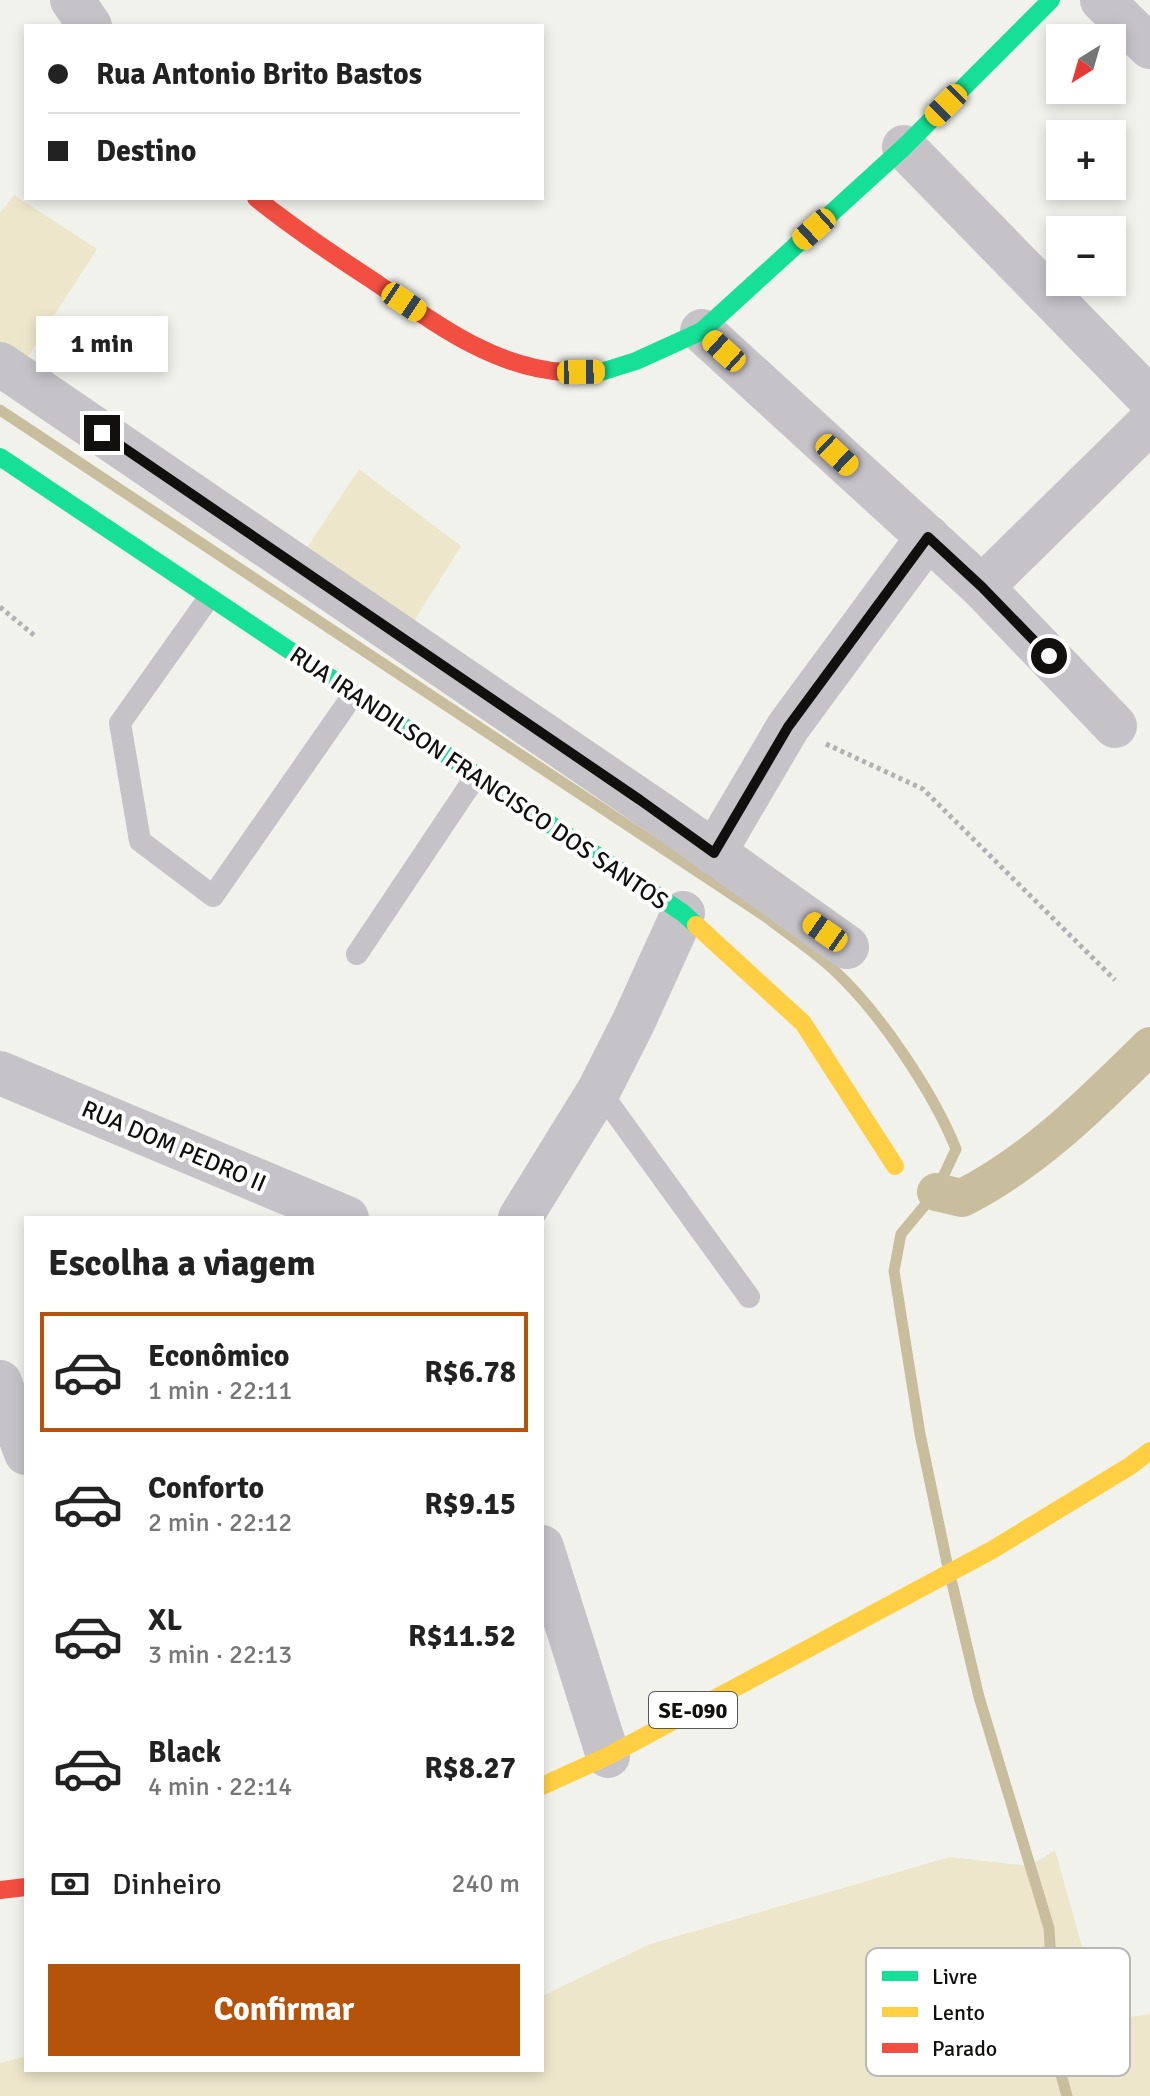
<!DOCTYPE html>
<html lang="pt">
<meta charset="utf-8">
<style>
body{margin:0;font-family:Signika,sans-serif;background:#f6f6f6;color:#222;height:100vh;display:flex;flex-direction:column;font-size:30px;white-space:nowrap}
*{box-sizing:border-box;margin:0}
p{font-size:26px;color:#767676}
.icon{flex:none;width:44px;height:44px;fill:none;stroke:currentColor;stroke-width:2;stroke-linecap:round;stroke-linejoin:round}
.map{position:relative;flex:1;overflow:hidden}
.details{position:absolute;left:24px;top:1216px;width:520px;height:856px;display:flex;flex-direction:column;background:#fff;border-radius:0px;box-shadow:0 4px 12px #0003}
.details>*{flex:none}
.banner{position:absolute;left:24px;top:24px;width:520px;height:176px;border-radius:0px;box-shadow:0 4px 12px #0003;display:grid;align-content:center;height:176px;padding:0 24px;background:#fff}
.needle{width:52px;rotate:217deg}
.buttons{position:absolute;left:1046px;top:24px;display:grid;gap:16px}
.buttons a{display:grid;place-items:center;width:80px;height:80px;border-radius:0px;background:#fff;box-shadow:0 4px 12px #0003;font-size:40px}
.end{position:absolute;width:36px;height:36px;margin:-18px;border:10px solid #11100e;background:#fff;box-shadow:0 0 0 4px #fff}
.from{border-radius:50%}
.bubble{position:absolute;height:56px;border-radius:0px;background:#fff;box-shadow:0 4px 12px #0003;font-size:26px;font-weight:700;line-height:56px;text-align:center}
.car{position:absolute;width:24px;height:48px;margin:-24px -12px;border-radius:10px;box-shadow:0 0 6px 2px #0007;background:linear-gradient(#f5c518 24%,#345 0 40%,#f5c518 0 76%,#345 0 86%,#f5c518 0)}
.banner b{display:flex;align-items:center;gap:28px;height:76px;font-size:30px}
.banner b+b{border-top:2px solid #e0e0e0}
.banner i{width:20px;height:20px;background:#222}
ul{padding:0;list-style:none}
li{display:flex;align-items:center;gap:24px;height:120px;margin:0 16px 12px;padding:0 8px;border:4px solid transparent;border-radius:0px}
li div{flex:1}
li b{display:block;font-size:30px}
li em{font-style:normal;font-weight:700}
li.on{border-color:#b45309}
li>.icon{width:72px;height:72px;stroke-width:1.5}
h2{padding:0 24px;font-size:36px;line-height:96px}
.pay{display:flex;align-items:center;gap:20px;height:88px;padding:0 24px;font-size:30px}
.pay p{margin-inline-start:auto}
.cta{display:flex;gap:16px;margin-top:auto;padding:16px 24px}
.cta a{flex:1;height:92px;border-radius:0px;background:#b45309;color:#fff;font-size:32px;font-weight:700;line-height:92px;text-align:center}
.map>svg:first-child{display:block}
.green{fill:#eee6cb}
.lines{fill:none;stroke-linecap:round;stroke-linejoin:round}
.stream{stroke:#c8be9e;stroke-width:11}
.canal{stroke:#c8be9e;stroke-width:38}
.path{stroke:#b1b0b2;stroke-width:5;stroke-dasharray:4 4;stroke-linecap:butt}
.lane{stroke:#c5c2c8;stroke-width:22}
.street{stroke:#c5c2c8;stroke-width:44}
.fast{stroke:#16e098;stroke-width:18}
.slow{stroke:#ffcf43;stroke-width:18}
.jam{stroke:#f24e42;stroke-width:18}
.route{stroke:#11100e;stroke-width:10}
.labels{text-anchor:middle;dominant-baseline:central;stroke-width:8;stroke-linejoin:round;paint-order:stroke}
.shield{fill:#fff;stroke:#585856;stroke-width:2}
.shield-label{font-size:22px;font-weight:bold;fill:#11100e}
.street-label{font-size:24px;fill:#11100e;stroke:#fff}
.key{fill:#fff;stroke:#b8b7b7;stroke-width:2}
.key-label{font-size:22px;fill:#11100e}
</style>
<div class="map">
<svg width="1150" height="2096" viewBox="0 0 1150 2096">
<rect width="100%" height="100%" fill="#f2f2ed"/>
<g class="green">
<path d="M 14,195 L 97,249 L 27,358 L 0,342 L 0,213 Z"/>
<path d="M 359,469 L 461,546 L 411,626 L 304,552 Z"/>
<path d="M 1055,1850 L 1103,2021 L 1150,2014 L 1150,2096 L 0,2096 L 0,2063 L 26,2056 L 26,2070 L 542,2070 L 542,1996 L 650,1944 L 950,1857 L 1030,1866 Z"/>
</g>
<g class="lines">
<g class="stream">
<path d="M 0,410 L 766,917 C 789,935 814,951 835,971 C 880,1013 933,1092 956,1149 L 936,1192 L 901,1234 L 894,1271 L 920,1434 L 947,1563"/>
<path d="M 952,1583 L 979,1697 L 1049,1928 L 1057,2060 L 1067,2096"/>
</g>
<path class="canal" d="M 936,1192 L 962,1198 C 1035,1161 1092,1103 1150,1046"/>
<g class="path">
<path d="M 0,607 L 35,636"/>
<path d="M 826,744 L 923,789 L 1115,980"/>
</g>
<g class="lane">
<path d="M 208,599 L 120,723 L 140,841 L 213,896 L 353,695"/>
<path d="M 357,954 L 476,776"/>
<path d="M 599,1090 L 749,1297"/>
</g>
<g class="street">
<path d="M 72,0 L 90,26"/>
<path d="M 1102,0 L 1150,47"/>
<path d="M 904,147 L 1150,399"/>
<path d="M 702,331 L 982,587 L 1115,726"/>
<path d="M 0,364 L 666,818 L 847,947"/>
<path d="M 982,587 L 1150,422"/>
<path d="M 714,853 L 788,727 L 928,537"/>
<path d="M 0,1073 L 347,1218"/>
<path d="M 520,1218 L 599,1090 L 633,1023 L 683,913"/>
<path d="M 0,1382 L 26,1453"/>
<path d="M 542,1547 L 608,1756"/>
</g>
<g class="fast">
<path d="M 564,372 L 601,372 L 636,361 L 702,331 L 904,147 L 1051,0"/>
<path d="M 0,457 L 683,913 L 696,925"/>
</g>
<g class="slow">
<path d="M 696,925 L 803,1023 L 895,1166"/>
<path d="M 542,1786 L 608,1756 L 992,1550 L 1130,1466 L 1150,1451"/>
</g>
<g class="jam">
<path d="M 256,198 C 293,228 332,254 372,280 C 431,320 490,367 564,372"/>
<path d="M 0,1890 L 26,1887"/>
</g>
</g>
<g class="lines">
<path class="route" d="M 102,433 L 640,800 L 714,853 L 788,727 L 928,537 L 982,587 L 1049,656"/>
</g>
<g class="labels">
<rect class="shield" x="649" y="1692" width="88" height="36" rx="6"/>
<g class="shield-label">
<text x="693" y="1710">SE-090</text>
</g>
<g class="street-label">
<text transform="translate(479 778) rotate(34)">RUA IRANDILSON FRANCISCO DOS SANTOS</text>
<text transform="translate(174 1146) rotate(23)">RUA DOM PEDRO II</text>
</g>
</g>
<rect x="866" y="1948" width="264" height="128" rx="12" class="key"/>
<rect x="882" y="1971" width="36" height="10" fill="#16e098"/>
<rect x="882" y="2007" width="36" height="10" fill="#ffcf43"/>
<rect x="882" y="2043" width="36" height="10" fill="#f24e42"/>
<g class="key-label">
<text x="932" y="1984">Livre</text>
<text x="932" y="2020">Lento</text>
<text x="932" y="2056">Parado</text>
</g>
</svg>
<div class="buttons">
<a><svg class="needle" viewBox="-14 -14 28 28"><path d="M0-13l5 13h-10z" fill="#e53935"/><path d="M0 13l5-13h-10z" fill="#767676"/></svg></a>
<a>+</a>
<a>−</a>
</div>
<i class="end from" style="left:1049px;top:656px"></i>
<i class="end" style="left:102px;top:433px"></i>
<div class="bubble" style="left:36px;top:316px;width:132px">1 min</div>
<i class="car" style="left:946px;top:105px;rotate:225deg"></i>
<i class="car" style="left:814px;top:229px;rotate:228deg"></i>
<i class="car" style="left:404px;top:302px;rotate:124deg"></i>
<i class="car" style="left:724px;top:351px;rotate:312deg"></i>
<i class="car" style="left:581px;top:372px;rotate:89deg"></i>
<i class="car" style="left:837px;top:455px;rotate:133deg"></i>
<i class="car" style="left:825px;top:932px;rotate:305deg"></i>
<div class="banner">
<b><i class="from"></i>Rua Antonio Brito Bastos</b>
<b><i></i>Destino</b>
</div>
<section class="details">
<h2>Escolha a viagem</h2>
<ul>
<li class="on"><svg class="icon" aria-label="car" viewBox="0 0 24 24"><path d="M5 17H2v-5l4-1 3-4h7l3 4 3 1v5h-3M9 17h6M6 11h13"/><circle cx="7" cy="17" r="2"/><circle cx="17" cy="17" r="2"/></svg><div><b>Econômico</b><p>1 min · 22:11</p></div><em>R$6.78</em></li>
<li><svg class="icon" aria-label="car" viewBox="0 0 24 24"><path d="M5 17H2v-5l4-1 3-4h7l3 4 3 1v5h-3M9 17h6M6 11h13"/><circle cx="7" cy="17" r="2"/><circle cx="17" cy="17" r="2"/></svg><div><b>Conforto</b><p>2 min · 22:12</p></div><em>R$9.15</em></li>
<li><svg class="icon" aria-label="car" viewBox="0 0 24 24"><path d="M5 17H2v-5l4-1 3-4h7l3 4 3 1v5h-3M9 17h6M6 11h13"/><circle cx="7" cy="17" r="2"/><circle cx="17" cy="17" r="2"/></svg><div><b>XL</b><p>3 min · 22:13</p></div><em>R$11.52</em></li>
<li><svg class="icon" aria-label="car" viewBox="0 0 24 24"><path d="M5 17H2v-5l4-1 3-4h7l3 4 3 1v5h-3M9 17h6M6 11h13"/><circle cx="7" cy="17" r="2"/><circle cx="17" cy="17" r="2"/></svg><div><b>Black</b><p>4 min · 22:14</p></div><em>R$8.27</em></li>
</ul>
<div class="pay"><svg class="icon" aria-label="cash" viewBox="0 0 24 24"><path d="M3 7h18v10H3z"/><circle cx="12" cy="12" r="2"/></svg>Dinheiro<p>240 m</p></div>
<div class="cta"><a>Confirmar</a></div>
</section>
</div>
